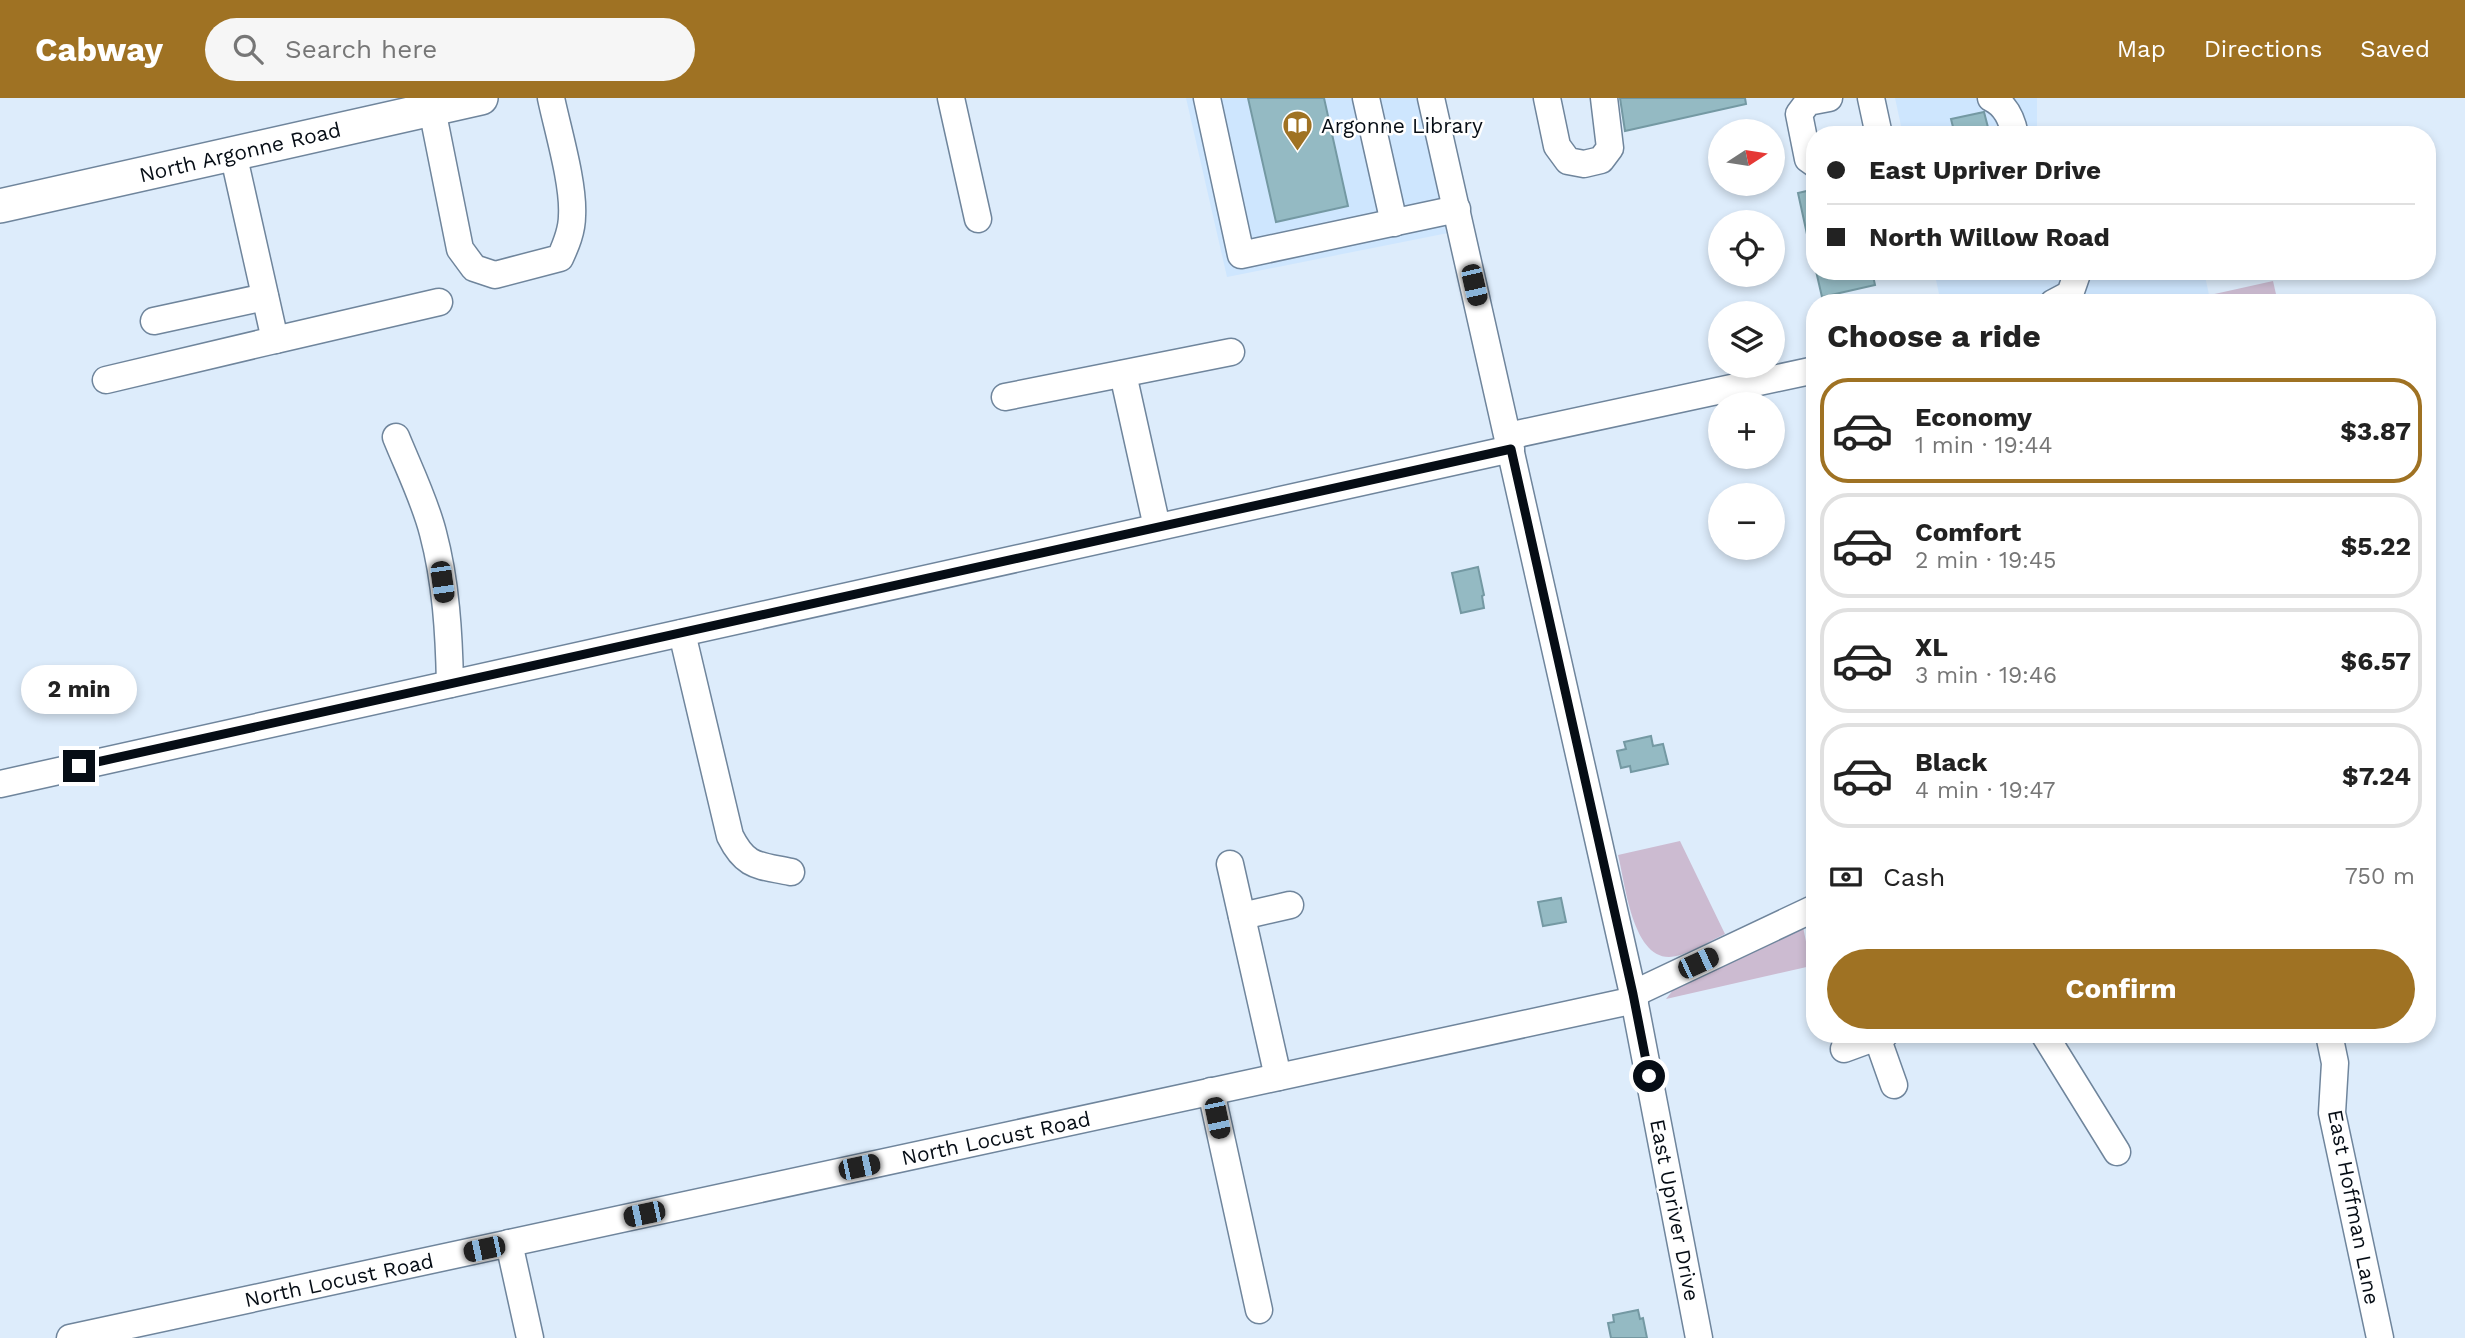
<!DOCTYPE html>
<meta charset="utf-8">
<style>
body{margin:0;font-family:"Work Sans",sans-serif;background:#f6f6f6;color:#222;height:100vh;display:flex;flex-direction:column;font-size:26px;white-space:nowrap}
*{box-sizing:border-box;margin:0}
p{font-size:23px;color:#767676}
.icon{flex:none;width:38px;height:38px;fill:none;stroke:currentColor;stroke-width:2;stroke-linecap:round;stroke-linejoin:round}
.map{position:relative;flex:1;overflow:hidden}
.details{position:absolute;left:1806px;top:196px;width:630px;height:749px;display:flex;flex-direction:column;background:#fff;border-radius:28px;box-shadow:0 4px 10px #0003}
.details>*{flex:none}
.guide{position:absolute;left:1806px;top:28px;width:630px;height:154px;border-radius:28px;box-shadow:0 4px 10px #0003;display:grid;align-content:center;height:154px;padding:0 21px;background:#fff}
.needle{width:46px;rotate:78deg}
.buttons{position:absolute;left:1708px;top:21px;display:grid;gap:14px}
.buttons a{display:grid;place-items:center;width:77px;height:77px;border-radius:50%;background:#fff;box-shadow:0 4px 10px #0003;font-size:35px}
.end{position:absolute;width:32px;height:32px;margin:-16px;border:9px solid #060d15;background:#fff;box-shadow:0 0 0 4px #fff}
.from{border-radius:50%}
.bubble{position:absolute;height:49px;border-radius:24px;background:#fff;box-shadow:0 4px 10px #0003;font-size:23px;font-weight:700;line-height:49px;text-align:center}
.car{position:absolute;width:21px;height:42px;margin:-21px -10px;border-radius:9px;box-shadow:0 0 5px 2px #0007;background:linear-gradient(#222 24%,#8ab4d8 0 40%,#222 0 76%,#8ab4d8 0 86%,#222 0)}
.guide b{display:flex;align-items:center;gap:24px;height:66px;font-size:26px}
.guide b+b{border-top:2px solid #e0e0e0}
.guide i{width:18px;height:18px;background:#222}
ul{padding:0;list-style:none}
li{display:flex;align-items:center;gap:21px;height:105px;margin:0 14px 10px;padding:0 7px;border:4px solid #e0e0e0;border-radius:28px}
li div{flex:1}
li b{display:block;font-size:26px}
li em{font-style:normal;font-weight:700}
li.on{border-color:#9f7223}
li>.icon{width:63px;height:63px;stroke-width:1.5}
h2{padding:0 21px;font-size:32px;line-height:84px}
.pay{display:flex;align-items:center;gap:18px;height:77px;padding:0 21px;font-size:26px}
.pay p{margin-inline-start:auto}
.action{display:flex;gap:14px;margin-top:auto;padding:14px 21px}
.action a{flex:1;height:80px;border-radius:42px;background:#9f7223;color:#fff;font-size:28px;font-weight:700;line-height:80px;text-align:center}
header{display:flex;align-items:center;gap:42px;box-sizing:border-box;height:98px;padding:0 35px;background:#9f7223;color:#fff}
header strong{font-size:33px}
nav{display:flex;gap:38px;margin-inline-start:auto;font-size:24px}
.search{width:490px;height:63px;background:#f6f6f6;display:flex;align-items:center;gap:18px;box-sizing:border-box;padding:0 24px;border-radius:38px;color:#767676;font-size:26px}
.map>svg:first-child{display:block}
.built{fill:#cee6fe}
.green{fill:#ccbbd1}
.building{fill:#94bac3;stroke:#7499a3;stroke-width:2}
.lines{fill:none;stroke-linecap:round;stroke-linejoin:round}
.minor-casing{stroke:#6f859c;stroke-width:29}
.major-casing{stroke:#6f859c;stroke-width:36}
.minor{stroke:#fff;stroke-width:26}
.major{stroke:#fff;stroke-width:33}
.route{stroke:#060d15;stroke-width:9}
.labels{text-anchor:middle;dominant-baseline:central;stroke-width:5;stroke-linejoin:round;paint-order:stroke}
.poi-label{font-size:21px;fill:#060d15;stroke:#fff;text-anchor:start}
.street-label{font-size:21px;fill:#060d15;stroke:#fff}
</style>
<header>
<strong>Cabway</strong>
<div class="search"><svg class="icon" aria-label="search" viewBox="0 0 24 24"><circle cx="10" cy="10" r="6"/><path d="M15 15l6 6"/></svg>Search here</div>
<nav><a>Map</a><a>Directions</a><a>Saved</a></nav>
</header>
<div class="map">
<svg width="2465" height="1240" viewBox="0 0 2465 1240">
<rect width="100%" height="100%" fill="#ddecfb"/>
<g class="built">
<path d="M 1186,0 L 1417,0 L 1448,135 L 1227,179 Z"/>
<path d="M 1895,0 L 2037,0 L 2037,37 L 1903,37 Z"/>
<path d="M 1934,173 L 2204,173 L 2209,197 L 2174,205 L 1941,205 Z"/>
</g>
<g class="green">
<path d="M 2273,183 L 2278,205 L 2174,205 Z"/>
<path d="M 1680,743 L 1725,836 C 1710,843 1684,859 1669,859 C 1632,859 1625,784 1618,757 Z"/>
<path d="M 1803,829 L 1811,868 L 1666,901 L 1673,892 Z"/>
</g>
<g class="building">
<path d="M 1248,0 L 1324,0 L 1348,108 L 1276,124 Z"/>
<path d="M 1620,0 L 1745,0 L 1746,6 L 1625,33 Z"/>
<path d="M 1984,14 L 1990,37 L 1955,37 L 1951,21 Z"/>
<path d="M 1815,91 L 1815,140 L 1808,141 L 1798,95 Z"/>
<path d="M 1816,173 L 1872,173 L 1875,187 L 1822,199 Z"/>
<path d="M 1478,469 L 1484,497 L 1482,498 L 1484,510 L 1461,515 L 1452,475 Z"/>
<path d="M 1651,638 L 1653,648 L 1663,646 L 1668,666 L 1631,674 L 1630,668 L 1621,670 L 1617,653 L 1626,651 L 1624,644 Z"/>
<path d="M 1561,800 L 1566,824 L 1543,828 L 1538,804 Z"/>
<path d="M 1638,1212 L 1640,1221 L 1643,1220 L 1647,1240 L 1611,1240 L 1608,1225 L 1614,1224 L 1613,1217 Z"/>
</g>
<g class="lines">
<defs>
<g id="minor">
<path d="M 951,0 L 978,121"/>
<path d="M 1207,0 L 1241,157 L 1457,111"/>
<path d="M 1366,0 L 1394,125"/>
<path d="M 1431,0 L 1633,896 L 1699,1240"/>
<path d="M 1547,0 L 1557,48 L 1568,63 L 1584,66 L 1601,62 L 1610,50 L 1604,0"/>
<path d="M 1871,0 L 1879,37"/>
<path d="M 1991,0 C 2006,7 2012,21 2015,37"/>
<path d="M 432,11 L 460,151 L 474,170 L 495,177 L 560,160 C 566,147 572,133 572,118 C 574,86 558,33 551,0"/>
<path d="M 1815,66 L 1808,61 L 1799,16 L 1808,4 L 1829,0"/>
<path d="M 2053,205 L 2070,196 L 2078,173"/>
<path d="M 154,223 L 265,199"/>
<path d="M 275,242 L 439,204"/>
<path d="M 1123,276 L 1157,429"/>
<path d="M 106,282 L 275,242 L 233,55"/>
<path d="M 1005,299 L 1231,254"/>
<path d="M 1508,338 L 1815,272"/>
<path d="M 396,339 C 409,371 425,403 433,435 C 446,484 449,536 450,586"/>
<path d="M 682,535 L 730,738 C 746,770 758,767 791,774"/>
<path d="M 0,686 L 1511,351"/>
<path d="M 1230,766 L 1278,979"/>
<path d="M 1242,818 L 1290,807"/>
<path d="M 1633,896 L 1815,810"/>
<path d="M 2044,936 L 2117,1054"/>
<path d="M 2329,936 L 2335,965 L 2332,1015 L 2380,1240"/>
<path d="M 1877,939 L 1894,987"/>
<path d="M 1844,951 L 1885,936"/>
<path d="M 1211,993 L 1259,1212"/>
<path d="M 509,1145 L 530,1240"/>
<path d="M 70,1240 L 1635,902"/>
</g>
<path id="major" d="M 0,108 L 481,0"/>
</defs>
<use href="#minor" class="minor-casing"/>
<use href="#major" class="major-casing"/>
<use href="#minor" class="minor"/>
<use href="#major" class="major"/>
</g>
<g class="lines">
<path class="route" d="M 79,668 L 1511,351 L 1633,896 L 1649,978"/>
</g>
<defs>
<symbol id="library-pin" viewBox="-11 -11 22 30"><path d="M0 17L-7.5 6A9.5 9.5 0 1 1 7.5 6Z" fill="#9f7223" stroke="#fff"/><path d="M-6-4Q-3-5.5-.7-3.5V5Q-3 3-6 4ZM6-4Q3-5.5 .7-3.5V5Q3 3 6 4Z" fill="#fff"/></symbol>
</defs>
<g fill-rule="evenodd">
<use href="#library-pin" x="1280" y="10" width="35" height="47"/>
</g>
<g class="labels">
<g class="poi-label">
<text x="1321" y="27">Argonne Library</text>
</g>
<g class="street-label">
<text transform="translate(240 54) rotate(-13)">North Argonne Road</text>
<text transform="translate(996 1040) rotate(-12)">North Locust Road</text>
<text transform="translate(2354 1109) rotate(79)">East Hoffman Lane</text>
<text transform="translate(1675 1112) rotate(79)">East Upriver Drive</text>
<text transform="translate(339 1182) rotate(-12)">North Locust Road</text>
</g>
</g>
</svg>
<div class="buttons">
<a><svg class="needle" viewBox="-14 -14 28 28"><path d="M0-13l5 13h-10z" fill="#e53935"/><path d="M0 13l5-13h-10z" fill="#767676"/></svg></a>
<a><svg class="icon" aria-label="locate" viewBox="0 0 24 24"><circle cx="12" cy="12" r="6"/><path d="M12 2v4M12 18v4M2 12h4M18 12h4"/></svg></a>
<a><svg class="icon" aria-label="layers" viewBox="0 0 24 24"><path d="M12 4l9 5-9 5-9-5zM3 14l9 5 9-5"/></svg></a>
<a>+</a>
<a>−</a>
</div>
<i class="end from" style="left:1649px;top:978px"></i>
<i class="end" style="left:79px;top:668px"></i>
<div class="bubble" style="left:21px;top:567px;width:116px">2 min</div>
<i class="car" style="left:1474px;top:187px;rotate:167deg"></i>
<i class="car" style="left:442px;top:484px;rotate:172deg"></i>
<i class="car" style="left:1698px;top:865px;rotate:65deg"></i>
<i class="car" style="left:1217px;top:1020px;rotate:168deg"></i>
<i class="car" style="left:859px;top:1069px;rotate:78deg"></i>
<i class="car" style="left:644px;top:1116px;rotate:258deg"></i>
<i class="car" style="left:484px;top:1151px;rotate:258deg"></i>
<div class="guide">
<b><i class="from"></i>East Upriver Drive</b>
<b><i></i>North Willow Road</b>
</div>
<section class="details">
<h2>Choose a ride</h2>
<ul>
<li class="on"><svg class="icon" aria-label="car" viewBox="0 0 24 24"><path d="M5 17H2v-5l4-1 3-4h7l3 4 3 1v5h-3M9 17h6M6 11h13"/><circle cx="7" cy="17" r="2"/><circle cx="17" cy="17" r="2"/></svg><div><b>Economy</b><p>1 min · 19:44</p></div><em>$3.87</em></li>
<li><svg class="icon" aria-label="car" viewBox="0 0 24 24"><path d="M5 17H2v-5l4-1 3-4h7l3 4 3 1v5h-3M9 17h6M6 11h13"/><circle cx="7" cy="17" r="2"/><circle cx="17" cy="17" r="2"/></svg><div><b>Comfort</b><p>2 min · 19:45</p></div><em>$5.22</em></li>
<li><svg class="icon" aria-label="car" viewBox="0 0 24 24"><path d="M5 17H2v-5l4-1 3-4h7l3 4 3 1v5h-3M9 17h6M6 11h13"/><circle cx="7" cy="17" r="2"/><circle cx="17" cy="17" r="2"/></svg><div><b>XL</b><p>3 min · 19:46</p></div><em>$6.57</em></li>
<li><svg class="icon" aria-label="car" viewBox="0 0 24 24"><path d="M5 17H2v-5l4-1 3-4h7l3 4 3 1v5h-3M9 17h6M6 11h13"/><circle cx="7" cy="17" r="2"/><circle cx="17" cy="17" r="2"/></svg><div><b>Black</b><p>4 min · 19:47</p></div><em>$7.24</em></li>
</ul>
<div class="pay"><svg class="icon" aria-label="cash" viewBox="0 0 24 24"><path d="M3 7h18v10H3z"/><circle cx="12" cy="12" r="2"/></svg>Cash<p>750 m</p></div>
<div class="action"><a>Confirm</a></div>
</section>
</div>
